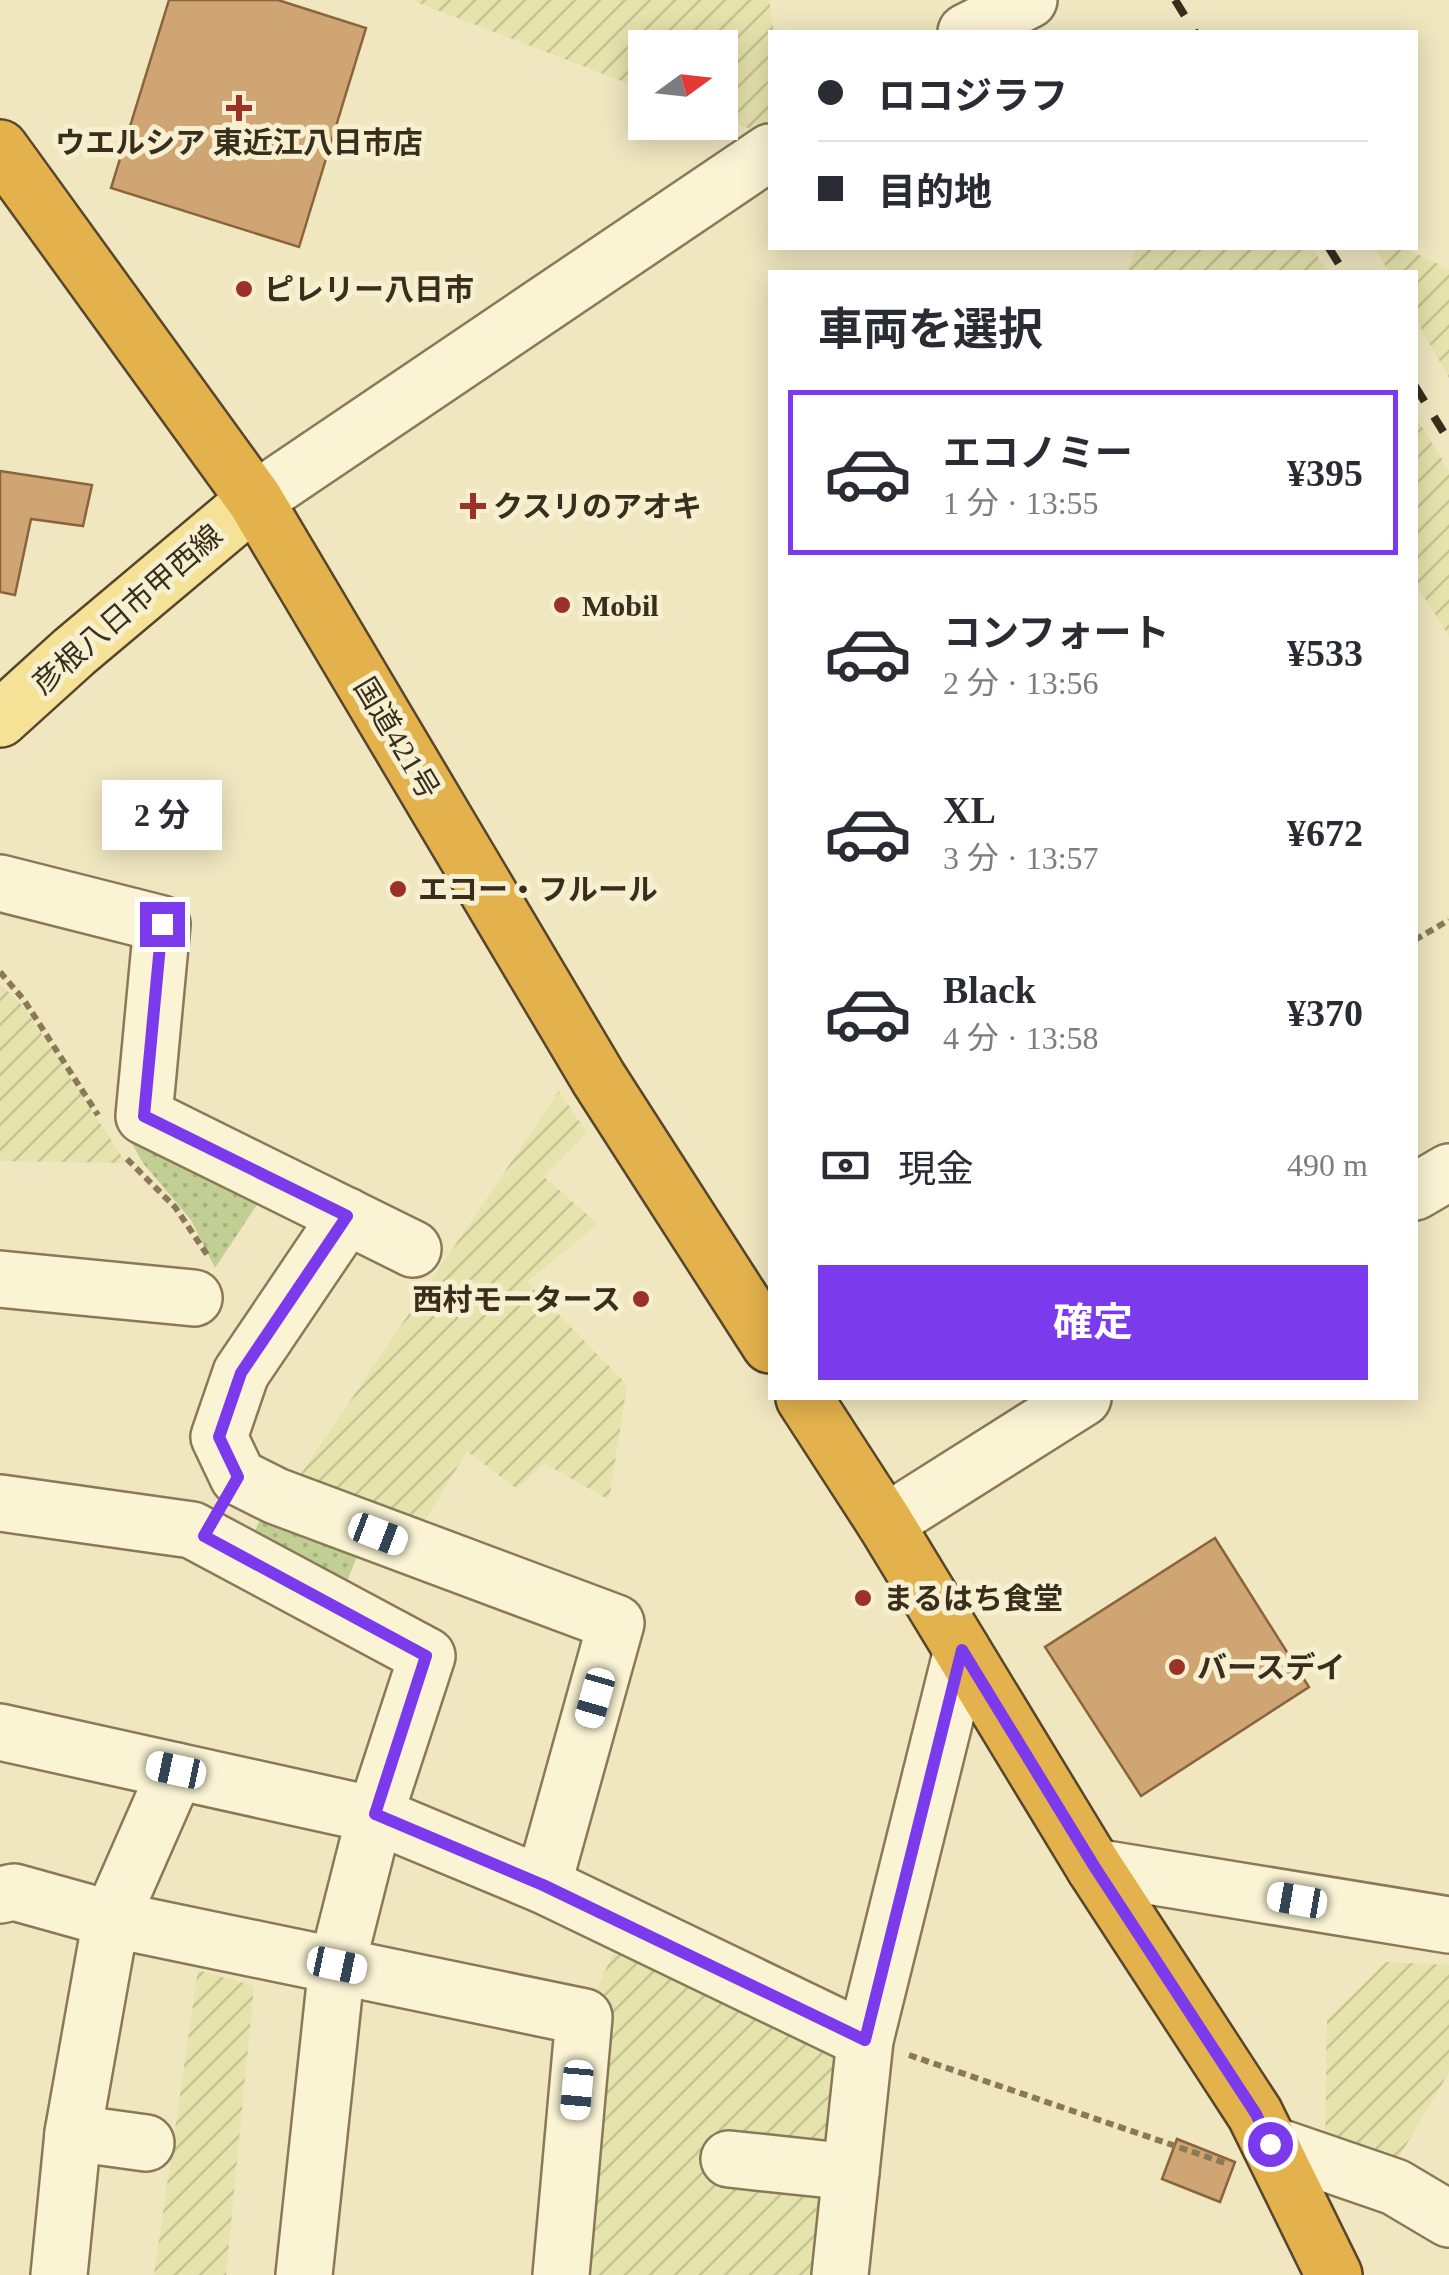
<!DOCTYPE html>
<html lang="ja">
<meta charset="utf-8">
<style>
body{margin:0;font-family:"Times New Roman","Noto Sans JP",serif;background:#f2f2f3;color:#2b2b33;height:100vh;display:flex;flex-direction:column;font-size:38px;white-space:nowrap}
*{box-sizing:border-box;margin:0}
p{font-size:32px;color:#7c7c81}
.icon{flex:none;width:55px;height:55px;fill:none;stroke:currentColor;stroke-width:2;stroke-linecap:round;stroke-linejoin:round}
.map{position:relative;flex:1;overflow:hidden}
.panel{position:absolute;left:768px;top:270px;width:650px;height:1130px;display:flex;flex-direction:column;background:#fff;border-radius:0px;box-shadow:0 5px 25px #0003}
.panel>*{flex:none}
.top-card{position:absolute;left:768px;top:30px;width:650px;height:220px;border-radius:0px;box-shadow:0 5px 25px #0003;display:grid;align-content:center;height:220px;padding:0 50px;background:#fff}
.needle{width:65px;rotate:75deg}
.controls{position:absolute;left:628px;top:30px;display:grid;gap:20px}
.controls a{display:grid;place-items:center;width:110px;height:110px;border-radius:0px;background:#fff;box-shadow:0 5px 25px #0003;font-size:50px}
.end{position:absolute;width:45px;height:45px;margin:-22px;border:12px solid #7c3aed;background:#fff;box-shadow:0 0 0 5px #fff}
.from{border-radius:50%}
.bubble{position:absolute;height:70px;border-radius:0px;background:#fff;box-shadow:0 5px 25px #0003;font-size:32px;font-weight:700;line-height:70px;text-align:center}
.car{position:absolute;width:30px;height:60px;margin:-30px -15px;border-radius:12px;box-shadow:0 0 8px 2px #0007;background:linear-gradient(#fff 24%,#345 0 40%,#fff 0 76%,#345 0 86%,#fff 0)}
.top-card b{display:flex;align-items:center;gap:35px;height:95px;font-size:38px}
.top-card b+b{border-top:2px solid #e1e1e2}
.top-card i{width:25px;height:25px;background:#2b2b33}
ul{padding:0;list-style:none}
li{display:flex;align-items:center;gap:30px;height:165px;margin:0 20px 15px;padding:0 30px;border:5px solid transparent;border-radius:0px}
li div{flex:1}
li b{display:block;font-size:38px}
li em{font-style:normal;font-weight:700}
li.selected{border-color:#7c3aed}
li>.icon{width:90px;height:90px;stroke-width:1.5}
h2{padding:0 50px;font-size:45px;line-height:120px}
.pay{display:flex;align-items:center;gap:25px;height:110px;padding:0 50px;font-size:38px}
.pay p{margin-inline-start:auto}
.action{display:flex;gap:20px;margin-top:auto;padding:20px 50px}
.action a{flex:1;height:115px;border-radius:0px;background:#7c3aed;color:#fff;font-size:40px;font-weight:700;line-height:115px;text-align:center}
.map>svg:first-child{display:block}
.farmland{fill:url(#farmland-furrows)}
.park{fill:url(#park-dots)}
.building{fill:#d0a574;stroke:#8a643c;stroke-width:2.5}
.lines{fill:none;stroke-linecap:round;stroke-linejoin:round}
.minor-casing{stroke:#8a7857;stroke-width:60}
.major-casing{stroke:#57452c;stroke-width:60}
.highway-casing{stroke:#57452c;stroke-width:60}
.path{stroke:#8a7857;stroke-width:6;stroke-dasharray:8 5;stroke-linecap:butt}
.minor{stroke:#faf3d4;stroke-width:55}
.major{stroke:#f5e296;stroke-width:55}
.highway{stroke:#e4b24d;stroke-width:55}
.rail{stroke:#392d1c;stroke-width:8;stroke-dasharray:18 18;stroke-linecap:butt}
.route{stroke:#7c3aed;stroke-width:12}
.poi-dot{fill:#9c3125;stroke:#f7f0d0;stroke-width:4}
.labels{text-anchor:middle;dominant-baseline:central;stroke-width:10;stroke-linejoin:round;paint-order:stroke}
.poi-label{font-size:30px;font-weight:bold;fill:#392d1c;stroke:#f7f0d0;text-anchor:start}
.street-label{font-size:30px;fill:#392d1c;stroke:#f7f0d0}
</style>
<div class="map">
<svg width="1449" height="2275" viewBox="0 0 1449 2275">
<defs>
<pattern id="farmland-furrows" width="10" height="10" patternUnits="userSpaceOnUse" patternTransform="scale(2.5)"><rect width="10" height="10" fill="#e6e3ad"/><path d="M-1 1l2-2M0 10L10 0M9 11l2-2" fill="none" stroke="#c6c394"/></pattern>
<pattern id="park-dots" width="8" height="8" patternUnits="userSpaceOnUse" patternTransform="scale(2.5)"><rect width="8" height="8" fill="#c1ce94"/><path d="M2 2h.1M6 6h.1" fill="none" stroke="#a7b17f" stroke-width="1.8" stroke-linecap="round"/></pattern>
</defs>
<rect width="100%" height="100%" fill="#f0e7c0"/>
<g class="farmland">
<path d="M 411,0 L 769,0 L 774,32 L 770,32 L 770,136 L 720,118 L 720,48 L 645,48 L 645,90 Z"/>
<path d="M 1137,248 L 1312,248 L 1328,272 L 1126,272 Z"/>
<path d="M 1375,248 L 1404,248 L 1449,269 L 1449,378 L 1415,318 L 1415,272 L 1389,272 Z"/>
<path d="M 1415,416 L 1449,471 L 1449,636 L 1415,583 Z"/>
<path d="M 0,984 L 24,1007 L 126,1163 L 0,1161 Z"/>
<path d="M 559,1091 L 587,1133 L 544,1177 L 598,1224 L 527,1282 L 627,1385 L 609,1500 L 544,1463 L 517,1489 L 467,1451 L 411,1544 L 284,1499 Z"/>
<path d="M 627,1923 L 855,2034 L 838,2275 L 577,2275 L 584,2017 Z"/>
<path d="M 1386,1962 L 1449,1965 L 1449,2072 L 1388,2176 L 1325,2147 L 1327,2020 Z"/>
<path d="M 198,1970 L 254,1986 L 226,2275 L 154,2275 Z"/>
</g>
<g class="park">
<path d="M 135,1129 L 264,1194 L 215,1268 L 191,1220 L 143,1163 L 131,1142 Z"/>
<path d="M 261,1518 L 362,1544 L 337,1606 L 248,1545 Z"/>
</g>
<g class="building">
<path d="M 169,0 L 278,0 L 366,28 L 299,247 L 111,188 Z"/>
<path d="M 0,471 L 92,485 L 83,526 L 31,519 L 15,595 L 0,592 Z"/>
<path d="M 1215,1538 L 1309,1687 L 1141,1796 L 1045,1647 Z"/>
<path d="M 1177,2139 L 1235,2162 L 1220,2202 L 1162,2179 Z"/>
</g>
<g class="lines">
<defs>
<g id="minor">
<path d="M 966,32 L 1029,0"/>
<path d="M 255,500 L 770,152"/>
<path d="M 0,883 L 162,924 L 144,1116 L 413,1249"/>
<path d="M 1415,1192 L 1449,1172"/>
<path d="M 0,1279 L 194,1298"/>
<path d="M 0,1503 L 192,1530 L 427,1656 L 375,1815 L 337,1965 L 304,2275"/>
<path d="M 885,1523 L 1083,1398"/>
<path d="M 0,1732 L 375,1815 L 543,1885 L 616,1623 L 276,1496 L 238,1477 L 219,1437 L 241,1373 L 347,1216"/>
<path d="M 1094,1867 L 1449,1925"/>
<path d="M 543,1885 L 865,2040"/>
<path d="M 0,1895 L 14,1892 L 111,1919 L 584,2017 L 561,2275"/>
<path d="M 73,2133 L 146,2143"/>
<path d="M 1270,2144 L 1395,2187 L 1449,2219"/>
<path d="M 729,2159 L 851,2172"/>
<path d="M 59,2275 L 73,2133 L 111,1919 L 176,1771"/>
<path d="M 840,2275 L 865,2040 L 962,1650"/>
</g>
<path id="major" d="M 0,719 L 74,652 L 255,500"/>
<g id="highway">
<path d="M 0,148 L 255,500 L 599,1079 L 770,1345"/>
<path d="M 804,1398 L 885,1523 L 1094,1867 L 1255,2114 L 1334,2275"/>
</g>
</defs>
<use href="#minor" class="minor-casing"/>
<use href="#major" class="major-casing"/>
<use href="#highway" class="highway-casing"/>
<g class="path">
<path d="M 1415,940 L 1449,920"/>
<path d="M 0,972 L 24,1000 L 98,1115"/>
<path d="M 127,1159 L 175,1207 L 208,1256"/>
<path d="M 909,2055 L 1228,2164"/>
</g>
<use href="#minor" class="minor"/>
<use href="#major" class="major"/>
<use href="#highway" class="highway"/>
<g class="rail">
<path d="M 1175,0 L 1195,32"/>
<path d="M 1329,248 L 1344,272"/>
<path d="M 1415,386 L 1449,441"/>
</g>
</g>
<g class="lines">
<path class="route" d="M 162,924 L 144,1116 L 347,1216 L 241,1373 L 219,1437 L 238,1477 L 204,1536 L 426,1656 L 375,1814 L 543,1885 L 865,2040 L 962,1650 L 1094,1866 L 1256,2114 L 1270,2144"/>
</g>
<g class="poi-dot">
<path d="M234 93h10v10h10v10h-10v10h-10v-10h-10v-10h10z"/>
<circle cx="244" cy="289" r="10"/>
<path d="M468 491h10v10h10v10h-10v10h-10v-10h-10v-10h10z"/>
<circle cx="562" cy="605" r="10"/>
<circle cx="398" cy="889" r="10"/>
<circle cx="641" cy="1299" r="10"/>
<circle cx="863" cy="1598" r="10"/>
<circle cx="1177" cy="1667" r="10"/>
</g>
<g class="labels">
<g class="poi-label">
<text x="239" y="142" text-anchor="middle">ウエルシア 東近江八日市店</text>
<text x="264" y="289">ピレリー八日市</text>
<text x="493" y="506">クスリのアオキ</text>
<text x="582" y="605">Mobil</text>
<text x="418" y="889">エコー・フルール</text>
<text x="621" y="1299" text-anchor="end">西村モータース</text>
<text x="883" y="1598">まるはち食堂</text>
<text x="1197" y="1667">バースデイ</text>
</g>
<g class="street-label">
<text transform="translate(127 609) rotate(-41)">彦根八日市甲西線</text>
<text transform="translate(397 738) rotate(59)">国道421号</text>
</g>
</g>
</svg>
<div class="controls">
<a><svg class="needle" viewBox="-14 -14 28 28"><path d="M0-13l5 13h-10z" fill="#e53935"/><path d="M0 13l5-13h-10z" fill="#7c7c81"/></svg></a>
</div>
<i class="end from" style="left:1270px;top:2144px"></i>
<i class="end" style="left:162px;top:924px"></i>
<div class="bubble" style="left:102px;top:780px;width:120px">2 分</div>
<i class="car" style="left:378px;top:1534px;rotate:111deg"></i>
<i class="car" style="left:595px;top:1698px;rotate:196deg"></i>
<i class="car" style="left:176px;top:1770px;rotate:282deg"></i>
<i class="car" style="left:1297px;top:1900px;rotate:280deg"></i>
<i class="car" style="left:337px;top:1965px;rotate:102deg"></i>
<i class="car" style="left:577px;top:2090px;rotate:185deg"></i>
<div class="top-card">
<b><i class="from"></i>ロコジラフ</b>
<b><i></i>目的地</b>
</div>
<section class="panel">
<h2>車両を選択</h2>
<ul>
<li class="selected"><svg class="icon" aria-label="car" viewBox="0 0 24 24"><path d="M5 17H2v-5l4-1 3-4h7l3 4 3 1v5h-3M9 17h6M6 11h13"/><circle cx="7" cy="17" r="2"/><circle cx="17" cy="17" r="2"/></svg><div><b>エコノミー</b><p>1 分 · 13:55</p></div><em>¥395</em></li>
<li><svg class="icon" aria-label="car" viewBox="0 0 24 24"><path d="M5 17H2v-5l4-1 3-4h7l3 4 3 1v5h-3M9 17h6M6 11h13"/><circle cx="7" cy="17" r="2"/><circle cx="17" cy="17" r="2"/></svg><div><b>コンフォート</b><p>2 分 · 13:56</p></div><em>¥533</em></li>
<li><svg class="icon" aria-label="car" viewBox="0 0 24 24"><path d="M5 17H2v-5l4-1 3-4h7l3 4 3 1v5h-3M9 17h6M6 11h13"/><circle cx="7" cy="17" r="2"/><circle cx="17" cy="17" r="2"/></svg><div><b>XL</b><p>3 分 · 13:57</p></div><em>¥672</em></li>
<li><svg class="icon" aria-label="car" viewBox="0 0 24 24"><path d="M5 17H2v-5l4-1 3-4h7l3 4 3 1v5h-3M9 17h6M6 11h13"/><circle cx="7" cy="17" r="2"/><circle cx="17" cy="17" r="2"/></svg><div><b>Black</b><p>4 分 · 13:58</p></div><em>¥370</em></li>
</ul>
<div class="pay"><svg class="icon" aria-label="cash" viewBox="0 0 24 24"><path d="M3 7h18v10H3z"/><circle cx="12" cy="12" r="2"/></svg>現金<p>490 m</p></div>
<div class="action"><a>確定</a></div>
</section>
</div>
